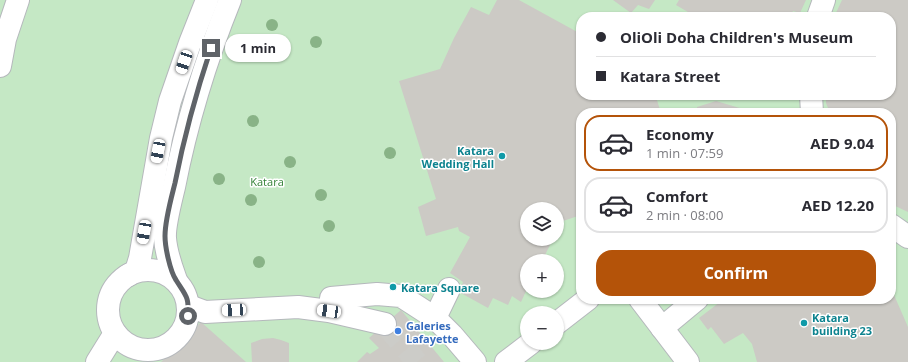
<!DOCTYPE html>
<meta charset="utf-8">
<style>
body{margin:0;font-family:"Open Sans",sans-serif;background:#f2f2f3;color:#2b2b33;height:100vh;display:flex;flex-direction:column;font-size:15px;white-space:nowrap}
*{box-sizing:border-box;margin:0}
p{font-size:13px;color:#7c7c81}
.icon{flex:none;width:22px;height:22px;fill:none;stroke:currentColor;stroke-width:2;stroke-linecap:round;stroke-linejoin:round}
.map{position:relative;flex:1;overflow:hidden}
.panel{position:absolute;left:576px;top:108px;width:320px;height:196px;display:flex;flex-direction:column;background:#fff;border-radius:16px;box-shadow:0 1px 3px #0004}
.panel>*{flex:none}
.guide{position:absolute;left:576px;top:12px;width:320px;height:88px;border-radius:16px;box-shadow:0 1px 3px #0004;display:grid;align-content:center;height:88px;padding:0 20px;background:#fff}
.buttons{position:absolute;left:520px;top:202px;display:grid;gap:8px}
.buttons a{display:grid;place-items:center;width:44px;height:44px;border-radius:50%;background:#fff;box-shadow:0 1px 3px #0004;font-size:20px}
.end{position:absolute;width:18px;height:18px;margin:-9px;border:5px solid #5f6368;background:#fff;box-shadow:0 0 0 2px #fff}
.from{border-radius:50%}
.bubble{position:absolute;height:28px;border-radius:14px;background:#fff;box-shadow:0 1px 3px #0004;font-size:13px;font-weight:700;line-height:28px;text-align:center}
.car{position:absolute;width:12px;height:24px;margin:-12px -6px;border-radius:5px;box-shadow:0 0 3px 1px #0007;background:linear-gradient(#fff 24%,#345 0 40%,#fff 0 76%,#345 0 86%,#fff 0)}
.guide b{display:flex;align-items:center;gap:14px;height:38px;font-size:15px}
.guide b+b{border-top:1px solid #e1e1e2}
.guide i{width:10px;height:10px;background:#2b2b33}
ul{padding:7px 0 0;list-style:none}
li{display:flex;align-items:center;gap:12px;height:56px;margin:0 8px 6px;padding:0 12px;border:2px solid #e1e1e2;border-radius:16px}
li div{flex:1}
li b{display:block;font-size:15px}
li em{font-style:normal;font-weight:700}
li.on{border-color:#b45309}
li>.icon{width:36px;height:36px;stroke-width:1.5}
.primary-button{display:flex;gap:8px;margin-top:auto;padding:8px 20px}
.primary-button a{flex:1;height:46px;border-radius:16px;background:#b45309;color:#fff;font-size:16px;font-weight:700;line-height:46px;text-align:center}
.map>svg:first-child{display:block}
.green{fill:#c5e8c5;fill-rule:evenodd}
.building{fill:#cccac5}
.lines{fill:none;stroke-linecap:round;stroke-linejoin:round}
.minor-tunnel{stroke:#ccccc8;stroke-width:22;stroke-dasharray:22 11;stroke-linecap:butt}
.minor-casing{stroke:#b5b8bc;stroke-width:24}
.minor{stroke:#fff;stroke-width:22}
.tree{fill:#89b387}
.route{stroke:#5f6368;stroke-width:5}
.culture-dot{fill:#0f9aa8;stroke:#fff;stroke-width:1.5}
.shop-dot{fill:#3f7fe0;stroke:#fff;stroke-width:1.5}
.labels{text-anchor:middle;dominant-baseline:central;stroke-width:3;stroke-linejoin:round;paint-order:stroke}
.culture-label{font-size:11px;font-weight:bold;fill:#0d838f;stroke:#fff;text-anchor:start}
.park-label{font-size:11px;fill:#348238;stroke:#fff}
.shop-label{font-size:11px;font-weight:bold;fill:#366cbe;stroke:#fff;text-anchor:start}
</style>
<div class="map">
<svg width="908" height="362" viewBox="0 0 908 362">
<rect width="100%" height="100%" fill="#f1efe8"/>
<path class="green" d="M 0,0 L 908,0 L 908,362 L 0,362 ZM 581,17 L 891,17 L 891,95 L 581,95 ZM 581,113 L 891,113 L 891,299 L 581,299 ZM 527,209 L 557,209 L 557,239 L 527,239 ZM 527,261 L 557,261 L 557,291 L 527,291 ZM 527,313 L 557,313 L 557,343 L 527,343 Z"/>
<g class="building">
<path d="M 497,0 L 519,0 L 581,34 L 581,95 L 664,96 L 656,97 L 661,113 L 581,113 L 581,215 L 557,223 L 557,209 L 527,209 L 527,239 L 550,239 L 551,243 L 542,261 L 527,261 L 527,289 L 521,302 L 512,296 L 508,305 L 493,298 L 488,308 L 459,292 L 463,282 L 450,273 L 470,237 L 459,231 L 458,227 L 426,236 L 418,207 L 436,199 L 399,81 L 440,69 L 454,38 L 471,7 L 489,15 Z"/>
<path d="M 613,0 L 655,0 L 649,9 L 638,5 L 631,13 Z"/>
<path d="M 679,0 L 806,0 L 800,13 L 793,11 L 790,17 L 692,17 L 693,15 L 676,5 Z"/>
<path d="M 842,0 L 908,0 L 908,212 L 891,204 L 891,113 L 830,113 L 826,103 L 826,95 L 891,95 L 891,17 L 834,17 Z"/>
<path d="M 716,101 L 743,109 L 747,113 L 697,113 L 697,107 Z"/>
<path d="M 891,288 L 908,327 L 908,362 L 757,362 L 752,344 L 743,333 L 724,344 L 711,327 L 708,330 L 699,318 L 724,299 L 891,299 Z"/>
<path d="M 401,310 L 444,362 L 357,362 L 367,352 L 370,354 L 379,348 L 369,338 Z"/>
<path d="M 201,322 L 246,362 L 161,362 Z"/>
<path d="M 273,338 L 281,340 L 289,343 L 289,362 L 252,362 L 251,343 L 262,339 Z"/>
</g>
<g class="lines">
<path class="minor-tunnel" d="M 385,324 L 417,362"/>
<defs>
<g id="minor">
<path d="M 818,17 L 824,0"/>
<path d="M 0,66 L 5,39 L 18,0"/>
<path d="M 811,95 L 812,113"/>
<path d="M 891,225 L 908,237"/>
<circle cx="148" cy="310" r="40"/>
<path d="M 127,276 L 136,271 L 140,258 L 161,138 L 170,101 L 190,43 L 207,0"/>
<path d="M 176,280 C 171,266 166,253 165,238 C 164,226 171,200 174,187 C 187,121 205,62 230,0"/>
<path d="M 331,298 L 377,294 L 401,296 L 435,318 L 452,335 L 475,362"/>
<path d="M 640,299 L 688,362"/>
<path d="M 189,306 L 205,312 L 298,307 L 329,311 L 385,324"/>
<path d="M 435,318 L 449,289"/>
<path d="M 557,323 L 588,299"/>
<path d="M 662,328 L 697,299"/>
<path d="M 97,362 L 115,333"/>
<path d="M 506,362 L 531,343"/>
</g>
</defs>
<use href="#minor" class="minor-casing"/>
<use href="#minor" class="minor"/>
</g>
<g class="tree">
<circle cx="272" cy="25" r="6"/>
<circle cx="316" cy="42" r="6"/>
<circle cx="253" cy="121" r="6"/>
<circle cx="390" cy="153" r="6"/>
<circle cx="290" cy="162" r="6"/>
<circle cx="219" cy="179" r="6"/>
<circle cx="321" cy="195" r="6"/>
<circle cx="251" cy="200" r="6"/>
<circle cx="329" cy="226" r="6"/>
<circle cx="259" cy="262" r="6"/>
</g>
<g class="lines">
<path class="route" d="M 188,316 C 189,296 186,296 176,280 C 170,271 165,247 165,236 C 165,220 171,199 175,183 C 184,137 196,93 211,48"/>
</g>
<g class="culture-dot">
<circle cx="502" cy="156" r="4"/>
<circle cx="393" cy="287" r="4"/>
<circle cx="804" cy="323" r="4"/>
</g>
<circle class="shop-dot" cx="398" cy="331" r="4"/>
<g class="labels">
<g class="culture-label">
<text x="494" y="150" text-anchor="end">Katara<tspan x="494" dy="13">Wedding Hall</tspan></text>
<text x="401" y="287">Katara Square</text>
<text x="812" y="317">Katara<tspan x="812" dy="13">building 23</tspan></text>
</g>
<g class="park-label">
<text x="267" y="181">Katara</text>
</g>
<g class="shop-label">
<text x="406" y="325">Galeries<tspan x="406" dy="13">Lafayette</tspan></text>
</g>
</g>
</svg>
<div class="buttons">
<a><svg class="icon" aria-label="layers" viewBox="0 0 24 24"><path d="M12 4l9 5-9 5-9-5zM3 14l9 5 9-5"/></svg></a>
<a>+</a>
<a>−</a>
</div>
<i class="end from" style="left:188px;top:316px"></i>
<i class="end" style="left:211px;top:48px"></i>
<div class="bubble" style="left:225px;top:34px;width:66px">1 min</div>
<i class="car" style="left:184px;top:62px;rotate:199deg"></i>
<i class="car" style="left:158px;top:151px;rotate:191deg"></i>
<i class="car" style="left:144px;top:232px;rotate:190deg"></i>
<i class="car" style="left:234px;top:310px;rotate:267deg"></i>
<i class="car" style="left:329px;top:311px;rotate:278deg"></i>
<div class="guide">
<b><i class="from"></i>OliOli Doha Children's Museum</b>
<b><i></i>Katara Street</b>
</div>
<section class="panel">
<ul>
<li class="on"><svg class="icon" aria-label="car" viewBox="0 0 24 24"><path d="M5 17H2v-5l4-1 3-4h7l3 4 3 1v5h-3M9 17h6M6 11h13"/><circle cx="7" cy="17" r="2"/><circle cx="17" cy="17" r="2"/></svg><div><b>Economy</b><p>1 min · 07:59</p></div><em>AED 9.04</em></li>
<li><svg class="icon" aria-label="car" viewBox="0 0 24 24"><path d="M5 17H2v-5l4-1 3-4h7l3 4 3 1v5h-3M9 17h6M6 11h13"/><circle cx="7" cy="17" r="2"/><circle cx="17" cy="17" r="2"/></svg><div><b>Comfort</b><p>2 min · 08:00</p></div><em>AED 12.20</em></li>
</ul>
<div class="primary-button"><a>Confirm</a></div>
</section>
</div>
